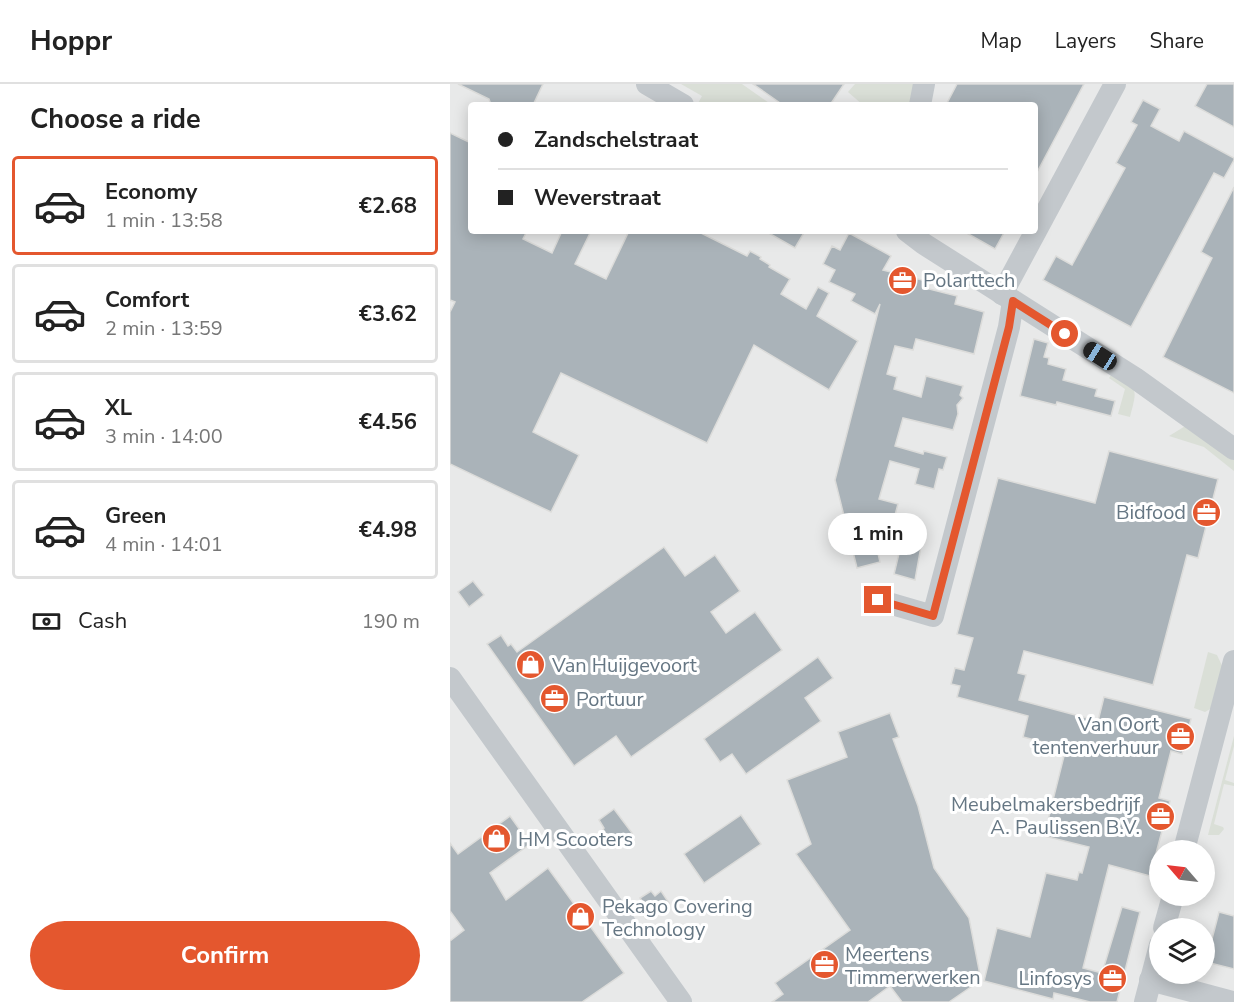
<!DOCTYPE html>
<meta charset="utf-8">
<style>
body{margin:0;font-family:"Nunito Sans",sans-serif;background:#f6f6f6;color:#222;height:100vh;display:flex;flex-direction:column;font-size:22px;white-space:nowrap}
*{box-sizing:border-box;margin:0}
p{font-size:20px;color:#767676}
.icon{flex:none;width:33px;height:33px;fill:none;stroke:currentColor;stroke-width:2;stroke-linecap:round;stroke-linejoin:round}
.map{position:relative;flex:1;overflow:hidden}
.sheet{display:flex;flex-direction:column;background:#fff;width:450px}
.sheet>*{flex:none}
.banner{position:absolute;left:18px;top:18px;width:570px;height:132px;border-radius:6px;box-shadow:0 3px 15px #0003;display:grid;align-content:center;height:132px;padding:0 30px;background:#fff}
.needle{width:39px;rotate:298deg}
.buttons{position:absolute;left:699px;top:756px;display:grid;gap:12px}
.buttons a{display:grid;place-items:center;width:66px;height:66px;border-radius:50%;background:#fff;box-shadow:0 3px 15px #0003;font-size:30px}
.end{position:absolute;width:27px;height:27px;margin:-14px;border:8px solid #e4572e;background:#fff;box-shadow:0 0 0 3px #fff}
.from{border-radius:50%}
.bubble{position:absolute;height:42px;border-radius:21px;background:#fff;box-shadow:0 3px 15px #0003;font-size:20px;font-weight:700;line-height:42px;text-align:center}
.car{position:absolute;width:18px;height:36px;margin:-18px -9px;border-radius:8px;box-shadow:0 0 4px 2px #0007;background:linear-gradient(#222 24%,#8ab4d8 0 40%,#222 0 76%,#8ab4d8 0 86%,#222 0)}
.banner b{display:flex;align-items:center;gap:21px;height:57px;font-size:22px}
.banner b+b{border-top:2px solid #e0e0e0}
.banner i{width:15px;height:15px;background:#222}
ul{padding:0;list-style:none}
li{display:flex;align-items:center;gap:18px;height:99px;margin:0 12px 9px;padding:0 18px;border:3px solid #e0e0e0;border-radius:6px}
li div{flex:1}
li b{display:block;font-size:22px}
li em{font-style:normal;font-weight:700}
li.selected{border-color:#e4572e}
li>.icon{width:54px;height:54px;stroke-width:1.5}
h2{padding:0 30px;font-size:27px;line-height:72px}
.pay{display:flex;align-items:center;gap:15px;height:66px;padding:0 30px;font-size:22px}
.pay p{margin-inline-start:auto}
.button{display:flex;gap:12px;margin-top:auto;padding:12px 30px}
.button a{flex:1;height:69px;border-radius:36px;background:#e4572e;color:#fff;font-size:24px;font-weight:700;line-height:69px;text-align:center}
header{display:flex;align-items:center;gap:36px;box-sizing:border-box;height:84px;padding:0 30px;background:#fff;border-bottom:2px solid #e0e0e0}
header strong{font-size:28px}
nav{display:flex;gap:33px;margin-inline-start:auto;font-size:21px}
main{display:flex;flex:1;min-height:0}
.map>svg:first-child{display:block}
.built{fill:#e8e9e9;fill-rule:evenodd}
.green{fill:#dadfd7}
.building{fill:#aab3b9;stroke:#dcdcda;stroke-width:1.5}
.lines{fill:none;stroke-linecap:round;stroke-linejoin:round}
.minor{stroke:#c3c8cc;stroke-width:22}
.route{stroke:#e4572e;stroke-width:8}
.labels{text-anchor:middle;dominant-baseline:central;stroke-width:6;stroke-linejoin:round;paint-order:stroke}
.poi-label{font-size:20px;fill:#657683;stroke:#fff;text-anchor:start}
</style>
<header>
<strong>Hoppr</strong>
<nav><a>Map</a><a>Layers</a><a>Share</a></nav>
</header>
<main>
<section class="sheet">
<h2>Choose a ride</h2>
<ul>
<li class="selected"><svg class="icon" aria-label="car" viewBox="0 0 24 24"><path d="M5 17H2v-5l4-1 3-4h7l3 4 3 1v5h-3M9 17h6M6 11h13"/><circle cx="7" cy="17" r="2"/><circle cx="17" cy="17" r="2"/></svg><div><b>Economy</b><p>1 min · 13:58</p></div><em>€2.68</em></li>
<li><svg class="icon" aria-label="car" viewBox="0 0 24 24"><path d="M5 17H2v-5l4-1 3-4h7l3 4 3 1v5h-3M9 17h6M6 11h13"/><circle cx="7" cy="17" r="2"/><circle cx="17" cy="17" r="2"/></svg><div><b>Comfort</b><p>2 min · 13:59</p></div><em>€3.62</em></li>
<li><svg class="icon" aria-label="car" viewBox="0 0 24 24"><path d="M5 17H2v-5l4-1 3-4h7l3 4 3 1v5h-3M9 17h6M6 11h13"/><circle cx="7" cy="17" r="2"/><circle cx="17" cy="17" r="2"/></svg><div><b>XL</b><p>3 min · 14:00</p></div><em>€4.56</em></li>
<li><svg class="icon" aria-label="car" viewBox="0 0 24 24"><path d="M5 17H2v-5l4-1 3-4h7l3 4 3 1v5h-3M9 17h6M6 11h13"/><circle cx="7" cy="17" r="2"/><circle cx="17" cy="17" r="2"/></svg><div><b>Green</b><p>4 min · 14:01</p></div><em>€4.98</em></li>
</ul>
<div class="pay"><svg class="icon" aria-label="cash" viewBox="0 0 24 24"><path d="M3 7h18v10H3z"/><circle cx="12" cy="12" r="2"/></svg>Cash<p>190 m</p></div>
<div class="button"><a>Confirm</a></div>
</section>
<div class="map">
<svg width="784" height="918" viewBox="0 0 784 918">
<rect width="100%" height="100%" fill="#fafaf8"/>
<path class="built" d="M 0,0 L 784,0 L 784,918 L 0,918 ZM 21,21 L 585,21 L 585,147 L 21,147 ZM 710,766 L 754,766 L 754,812 L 710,812 ZM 710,844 L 754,844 L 754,890 L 710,890 Z"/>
<g class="green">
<path d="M 231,0 L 292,0 L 322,21 L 247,21 L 252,12 Z"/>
<path d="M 405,0 L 466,0 L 464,21 L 413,21 L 398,8 Z"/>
<path d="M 663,288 C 688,306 688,303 680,333 L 668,330 L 675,305 L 659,294 Z"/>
<path d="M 737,341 L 784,373 L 784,387 L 754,363 L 719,352 Z"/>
<path d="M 758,568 L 767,571 L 774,586 L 765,622 L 755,628 L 744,624 Z"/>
<path d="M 784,652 L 784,662 L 775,696 L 784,699 L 784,702 L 774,700 L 764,740 L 773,743 L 774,745 L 769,751 L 758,751 Z"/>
</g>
<g class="building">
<path d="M 8,0 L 93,0 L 83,21 L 41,21 L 39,15 Z"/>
<path d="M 303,0 L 394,0 L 380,21 L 333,21 Z"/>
<path d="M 507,0 L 634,0 L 585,92 L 585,21 L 496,21 Z"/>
<path d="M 757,0 L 784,0 L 784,43 L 745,22 Z"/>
<path d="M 693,16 L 710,25 L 701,42 L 729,57 L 734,47 L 784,74 L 784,76 L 774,94 L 764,89 L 681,243 L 593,196 L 606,172 L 622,181 L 675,84 L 666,79 L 687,41 L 681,38 Z"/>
<path d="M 0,49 L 21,59 L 21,147 L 77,147 L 73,155 L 102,169 L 112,147 L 141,147 L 125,180 L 156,195 L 179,147 L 247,147 L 297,172 L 300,167 L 311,173 L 310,175 L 320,181 L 319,183 L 340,195 L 331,210 L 356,225 L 368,203 L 379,209 L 367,232 L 408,257 L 379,306 L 304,261 L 257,359 L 111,289 L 83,348 L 129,371 L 101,428 L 0,380 L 0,228 L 5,218 L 0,216 Z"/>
<path d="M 784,103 L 784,309 L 713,273 L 762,174 L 751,168 Z"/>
<path d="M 315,147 L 355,147 L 345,164 Z"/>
<path d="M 513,147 L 555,147 L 545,165 Z"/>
<path d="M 399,149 L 441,172 L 433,186 L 480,198 L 479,205 L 507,212 L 505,220 L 534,228 L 524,270 L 466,255 L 463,266 L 445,262 L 437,290 L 447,293 L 444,305 L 471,313 L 476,292 L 513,302 L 510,311 L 513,314 L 507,321 L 508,330 L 503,346 L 453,334 L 445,362 L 473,370 L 474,367 L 497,373 L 493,386 L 489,385 L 484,405 L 465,400 L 469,385 L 440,377 L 429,415 L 448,420 L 445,431 L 454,434 L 450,447 L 421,439 L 430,478 L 407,484 L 385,396 L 430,220 L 425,230 L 401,217 L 405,210 L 379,198 L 385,186 L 373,180 L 382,162 L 390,166 Z"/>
<path d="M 584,255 L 598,259 L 594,273 L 599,274 L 598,280 L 616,285 L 613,296 L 647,305 L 645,312 L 665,317 L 661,332 L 607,318 L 606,321 L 570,312 Z"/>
<path d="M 659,367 L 768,395 L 748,474 L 737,471 L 703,601 L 574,567 L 568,589 L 576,591 L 569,616 L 648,637 L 654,613 L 741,635 L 732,670 L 721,667 L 709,714 L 720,717 L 700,792 L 659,781 L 633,884 L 652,889 L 672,823 L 690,828 L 667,918 L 640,918 L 604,909 L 603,915 L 534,897 L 547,844 L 580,853 L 596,789 L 627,796 L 629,788 L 632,789 L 639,763 L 594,752 L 616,664 L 573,653 L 578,632 L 507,613 L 510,602 L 501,600 L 505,584 L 514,586 L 523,554 L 507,550 L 548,394 L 645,419 Z"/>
<path d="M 453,453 L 472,457 L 465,496 L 444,490 Z"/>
<path d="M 214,463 L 235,492 L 265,471 L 290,507 L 261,528 L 276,549 L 305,528 L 332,566 L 181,673 L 166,652 L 124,682 L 37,560 L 51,551 L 58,562 L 61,560 L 67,568 Z"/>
<path d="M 23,497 L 34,511 L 19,523 L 8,508 Z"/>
<path d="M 368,573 L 383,594 L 355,614 L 371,637 L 296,690 L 282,670 L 270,678 L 254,655 Z"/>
<path d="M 440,629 L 449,653 L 443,655 L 468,722 L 484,784 L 519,834 L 531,896 L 499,918 L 452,918 L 440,902 L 418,918 L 322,918 L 333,910 L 325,899 L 400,846 L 346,770 L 361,760 L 337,696 L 397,673 L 388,648 Z"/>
<path d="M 164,725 L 182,749 L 164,762 L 153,746 L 154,744 L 149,736 Z"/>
<path d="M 291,731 L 311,760 L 254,799 L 234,770 Z"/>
<path d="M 60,732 L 80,760 L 40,789 L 56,816 L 98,784 L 174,889 L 132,918 L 0,918 L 0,857 L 14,846 L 0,827 L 0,759 L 8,770 Z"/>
<path d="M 201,807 L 205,812 L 211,807 L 219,819 L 196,835 L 188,824 L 194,820 L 190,814 Z"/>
<path d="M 769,828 L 784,832 L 784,885 L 756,878 Z"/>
</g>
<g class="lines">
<g class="minor">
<path d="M 197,0 L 233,21"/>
<path d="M 470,21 L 474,0"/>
<path d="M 457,147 L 474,160 L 685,294 L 784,365"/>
<path d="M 552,210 L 665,0"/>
<path d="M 428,516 L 483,532 L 559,243 L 563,217"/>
<path d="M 0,594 L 231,918"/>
<path d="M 734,766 L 784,577"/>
<path d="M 714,844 L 723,812"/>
<path d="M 700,896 L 783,918"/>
<path d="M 695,918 L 710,861"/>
</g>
</g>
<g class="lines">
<path class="route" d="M 428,516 L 483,532 L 559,243 L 563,217 L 615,250"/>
</g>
<defs>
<symbol id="office-disc" viewBox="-11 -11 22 22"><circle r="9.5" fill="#e4572e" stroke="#fff"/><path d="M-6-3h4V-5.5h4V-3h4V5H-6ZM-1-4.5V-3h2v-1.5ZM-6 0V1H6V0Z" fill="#fff"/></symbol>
<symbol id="shop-disc" viewBox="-11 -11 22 22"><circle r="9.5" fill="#e4572e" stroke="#fff"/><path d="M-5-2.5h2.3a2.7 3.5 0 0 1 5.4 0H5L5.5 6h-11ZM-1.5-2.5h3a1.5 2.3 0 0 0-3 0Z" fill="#fff"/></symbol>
</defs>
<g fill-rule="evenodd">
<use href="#office-disc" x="436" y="180" width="33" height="33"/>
<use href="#office-disc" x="740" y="412" width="33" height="33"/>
<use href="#shop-disc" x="64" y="564" width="33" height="33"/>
<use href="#office-disc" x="88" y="598" width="33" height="33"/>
<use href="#office-disc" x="714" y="636" width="33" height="33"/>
<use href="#office-disc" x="694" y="716" width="33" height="33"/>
<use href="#shop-disc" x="30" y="738" width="33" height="33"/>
<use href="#shop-disc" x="114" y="816" width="33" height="33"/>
<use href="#office-disc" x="358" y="864" width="33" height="33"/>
<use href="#office-disc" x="646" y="878" width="33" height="33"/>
</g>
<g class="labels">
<g class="poi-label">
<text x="473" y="196">Polarttech</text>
<text x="736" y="428" text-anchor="end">Bidfood</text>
<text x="102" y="581">Van Huijgevoort</text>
<text x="126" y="615">Portuur</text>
<text x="709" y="640" text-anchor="end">Van Oort<tspan x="709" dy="23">tentenverhuur</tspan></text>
<text x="690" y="720" text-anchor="end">Meubelmakersbedrijf<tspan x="690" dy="23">A. Paulissen B.V.</tspan></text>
<text x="68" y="755">HM Scooters</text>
<text x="152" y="822">Pekago Covering<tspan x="152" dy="23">Technology</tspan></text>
<text x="395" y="870">Meertens<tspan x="395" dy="23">Timmerwerken</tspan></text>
<text x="642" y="894" text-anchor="end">Linfosys</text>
</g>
</g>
</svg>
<div class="buttons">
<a><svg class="needle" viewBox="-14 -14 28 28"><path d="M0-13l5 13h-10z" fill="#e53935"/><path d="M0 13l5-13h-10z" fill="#767676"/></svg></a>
<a><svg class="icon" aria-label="layers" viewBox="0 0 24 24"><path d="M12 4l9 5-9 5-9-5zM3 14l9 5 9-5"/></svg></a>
</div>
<i class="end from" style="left:615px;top:250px"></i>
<i class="end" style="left:428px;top:516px"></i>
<div class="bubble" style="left:378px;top:429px;width:99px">1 min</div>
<i class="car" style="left:650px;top:272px;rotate:302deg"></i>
<div class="banner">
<b><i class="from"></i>Zandschelstraat</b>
<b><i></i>Weverstraat</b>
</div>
</div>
</main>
